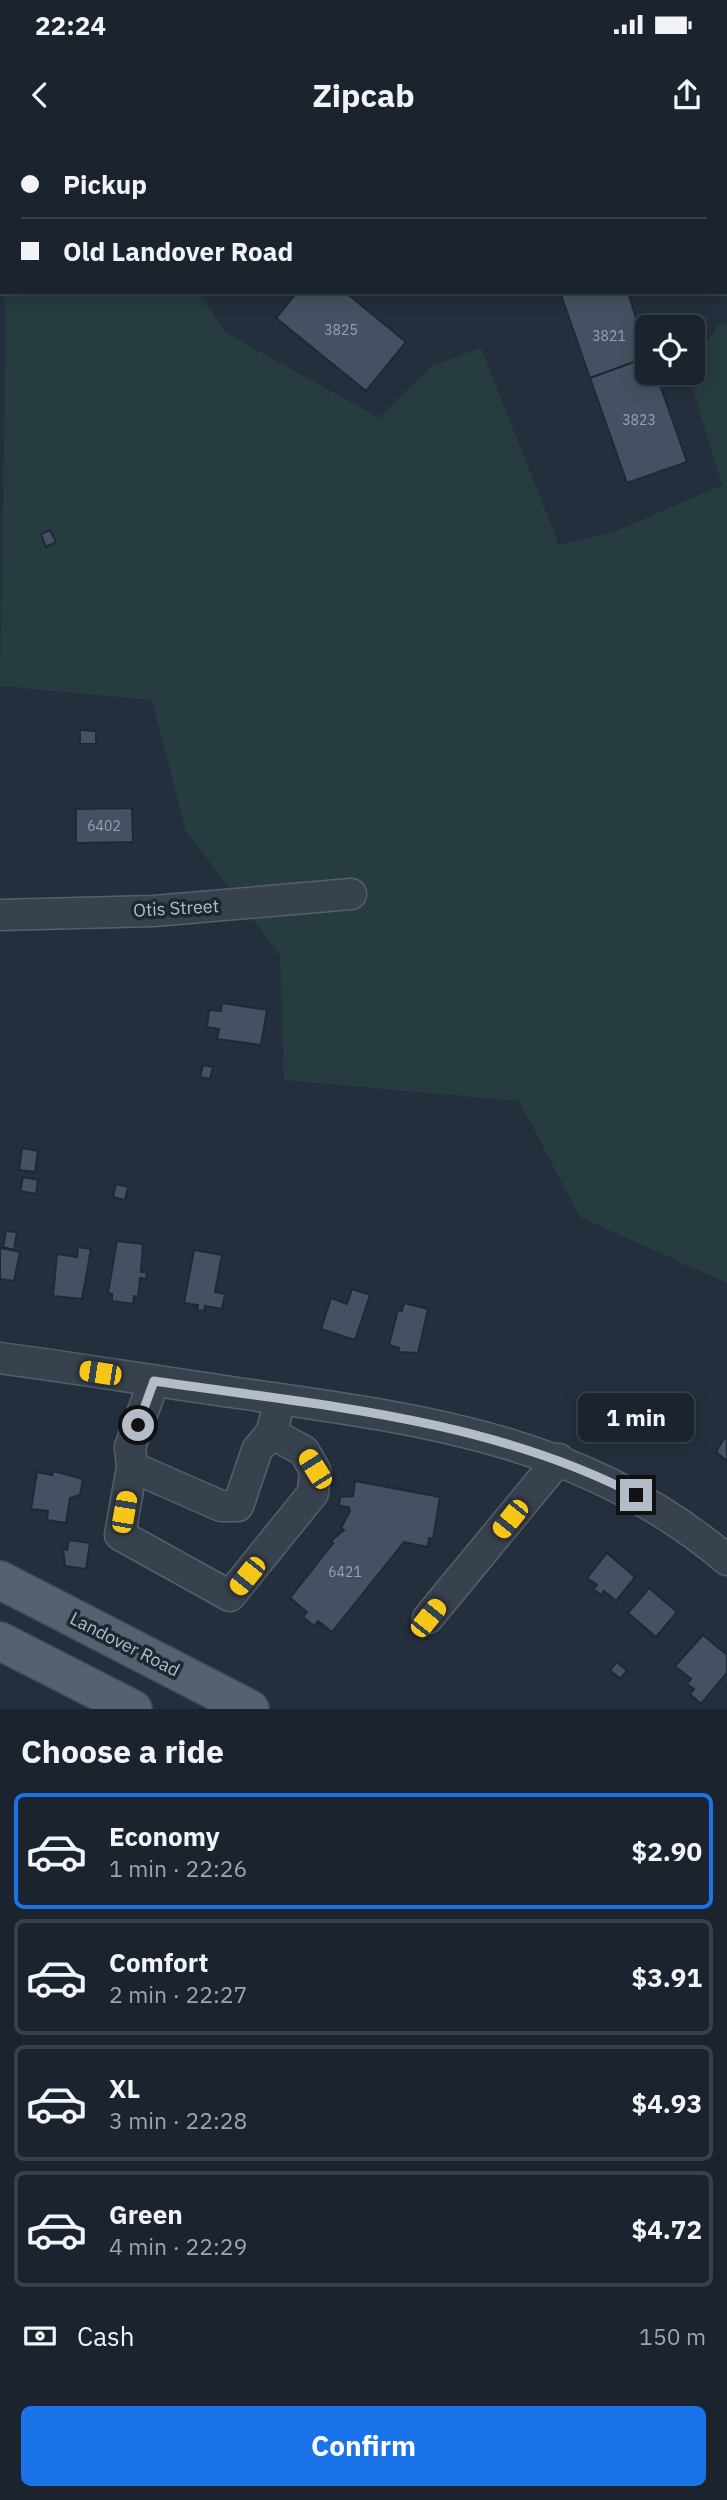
<!DOCTYPE html>
<meta charset="utf-8">
<style>
body{margin:0;font-family:"IBM Plex Sans",sans-serif;background:#282f3a;color:#f1f3f6;height:100vh;display:flex;flex-direction:column;font-size:26px;white-space:nowrap}
*{box-sizing:border-box;margin:0}
p{font-size:23px;color:#a0a4aa}
.icon{flex:none;width:38px;height:38px;fill:none;stroke:currentColor;stroke-width:2;stroke-linecap:round;stroke-linejoin:round}
.map{position:relative;height:1569px;overflow:hidden}
.panel{display:flex;flex-direction:column;background:#1b232e;flex:1}
.panel>*{flex:none}
.top-card{position:absolute;left:0px;top:0px;width:728px;height:154px;box-shadow:0 4px 18px #0003,0 0 0 2px #39404a;display:grid;align-content:center;height:154px;padding:0 21px;background:#1b232e}
.fabs{position:absolute;left:635px;top:175px;display:grid;gap:14px}
.fabs a{display:grid;place-items:center;width:70px;height:70px;border-radius:10px;background:#1b232e;box-shadow:0 4px 18px #0003,0 0 0 2px #39404a;font-size:35px}
.end{position:absolute;width:32px;height:32px;margin:-16px;border:9px solid #b4bcc9;background:#111;box-shadow:0 0 0 4px #111}
.from{border-radius:50%}
.bubble{position:absolute;height:49px;border-radius:10px;background:#1b232e;box-shadow:0 4px 18px #0003,0 0 0 2px #39404a;font-size:23px;font-weight:700;line-height:49px;text-align:center}
.car{position:absolute;width:21px;height:42px;margin:-21px -10px;border-radius:9px;box-shadow:0 0 5px 2px #0007;background:linear-gradient(#f5c518 24%,#345 0 40%,#f5c518 0 76%,#345 0 86%,#f5c518 0)}
.top-card b{display:flex;align-items:center;gap:24px;height:66px;font-size:26px}
.top-card b+b{border-top:2px solid #39404a}
.top-card i{width:18px;height:18px;background:#f1f3f6}
ul{padding:0;list-style:none}
li{display:flex;align-items:center;gap:21px;height:116px;margin:0 14px 10px;padding:0 7px;border:4px solid #39404a;border-radius:10px}
li div{flex:1}
li b{display:block;font-size:26px}
li em{font-style:normal;font-weight:700}
li.selected{border-color:#1a73e8}
li>.icon{width:63px;height:63px;stroke-width:1.5}
h2{padding:0 21px;font-size:32px;line-height:84px}
.pay{display:flex;align-items:center;gap:18px;height:77px;padding:0 21px;font-size:26px}
.pay p{margin-inline-start:auto}
.action{display:flex;gap:14px;margin-top:auto;padding:14px 21px}
.action a{flex:1;height:80px;border-radius:10px;background:#1a73e8;color:#fff;font-size:28px;font-weight:700;line-height:80px;text-align:center}
.status{display:flex;justify-content:space-between;align-items:center;height:49px;padding:0 35px;background:#1b232e;direction:ltr}
.status svg{height:19px;fill:currentColor}
header{display:flex;justify-content:space-between;align-items:center;height:91px;padding:0 21px;background:#1b232e;font-size:32px;font-weight:700}
.map>svg:first-child{display:block}
.green{fill:#263c3f}
.building{fill:#455162;stroke:#1f2835;stroke-width:2}
.lines{fill:none;stroke-linecap:round;stroke-linejoin:round}
.minor-casing{stroke:#565f6c;stroke-width:33}
.major-casing{stroke:#414a57;stroke-width:40}
.minor{stroke:#38414e;stroke-width:30}
.major{stroke:#56606e;stroke-width:37}
.route{stroke:#b4bcc9;stroke-width:9}
.labels{text-anchor:middle;dominant-baseline:central;stroke-width:7;stroke-linejoin:round;paint-order:stroke}
.number-label{font-size:14px;fill:#98a1af}
.street-label{font-size:18px;fill:#b4bcc9;stroke:#1d2633}
</style>
<div class="status"><b>22:24</b><svg viewBox="0 0 49 12"><path d="M0 12V9h3v3zM5 12V6h3v6zM10 12V3h3v9zM15 12V0h3v12zM26 1h20v11H26zM47 4h2v5h-2z"/></svg></div>
<header><svg class="icon" aria-label="back" viewBox="0 0 24 24"><path d="M15 5l-7 7 7 7"/></svg>Zipcab<svg class="icon" aria-label="share" viewBox="0 0 24 24"><path d="M12 15V3M7 8l5-5 5 5M5 13v7h14v-7"/></svg></header>
<div class="map">
<svg width="727" height="1569" viewBox="0 0 727 1569">
<rect width="100%" height="100%" fill="#242f3e"/>
<g class="green">
<path d="M 0,0 L 198,0 L 2,2 L 2,128 Z"/>
<path d="M 4,152 L 197,152 L 225,192 L 379,278 L 432,226 L 481,208 L 559,405 L 614,392 L 722,345 L 688,233 L 693,233 L 693,222 L 720,183 L 727,184 L 727,1143 L 580,1077 L 519,961 L 284,940 L 280,815 L 186,691 L 152,560 L 0,546 L 6,186 Z"/>
</g>
<g class="building">
<path d="M 297,152 L 345,152 L 406,202 L 366,251 L 276,178 Z"/>
<path d="M 560,152 L 628,152 L 648,217 L 590,238 Z"/>
<path d="M 648,217 L 648,233 L 656,233 L 687,322 L 627,343 L 590,238 Z"/>
<path d="M 50,390 L 56,402 L 46,407 L 41,394 Z"/>
<path d="M 80,590 L 96,591 L 96,604 L 80,604 Z"/>
<path d="M 132,668 L 133,702 L 76,703 L 76,669 Z"/>
<path d="M 222,863 L 267,870 L 261,905 L 217,899 L 219,889 L 207,887 L 209,870 L 221,871 Z"/>
<path d="M 203,925 L 213,927 L 210,939 L 200,937 Z"/>
<path d="M 22,1008 L 38,1011 L 35,1032 L 19,1030 Z"/>
<path d="M 23,1037 L 38,1040 L 36,1054 L 20,1051 Z"/>
<path d="M 116,1044 L 128,1047 L 125,1060 L 113,1057 Z"/>
<path d="M 6,1091 L 17,1092 L 14,1110 L 3,1107 Z"/>
<path d="M 117,1101 L 143,1104 L 141,1132 L 147,1132 L 146,1139 L 140,1138 L 138,1157 L 134,1156 L 133,1164 L 112,1161 L 112,1154 L 108,1153 Z"/>
<path d="M 78,1107 L 91,1109 L 82,1159 L 53,1156 L 57,1114 L 77,1117 Z"/>
<path d="M 0,1108 L 20,1112 L 14,1141 L 0,1139 Z"/>
<path d="M 194,1110 L 222,1115 L 215,1152 L 225,1154 L 222,1169 L 205,1166 L 204,1171 L 197,1170 L 198,1165 L 184,1163 Z"/>
<path d="M 352,1149 L 370,1155 L 355,1200 L 321,1189 L 331,1158 L 347,1164 Z"/>
<path d="M 404,1163 L 428,1169 L 418,1213 L 398,1212 L 399,1208 L 389,1205 L 398,1170 L 402,1171 Z"/>
<path d="M 724,1298 L 727,1299 L 727,1321 L 716,1312 Z"/>
<path d="M 53,1331 L 83,1339 L 80,1355 L 70,1358 L 66,1383 L 47,1380 L 48,1371 L 31,1369 L 37,1332 L 52,1335 Z"/>
<path d="M 355,1341 L 440,1357 L 433,1399 L 429,1398 L 428,1407 L 404,1402 L 332,1492 L 318,1481 L 314,1486 L 303,1477 L 307,1472 L 290,1458 L 333,1403 L 331,1401 L 344,1390 L 341,1388 L 350,1371 L 349,1367 L 339,1366 L 340,1357 L 353,1356 Z"/>
<path d="M 69,1400 L 90,1403 L 86,1429 L 65,1426 L 63,1409 L 67,1410 Z"/>
<path d="M 607,1413 L 635,1437 L 616,1461 L 604,1451 L 601,1455 L 593,1449 L 597,1445 L 587,1438 Z"/>
<path d="M 649,1448 L 677,1472 L 656,1497 L 628,1473 Z"/>
<path d="M 703,1495 L 727,1515 L 727,1533 L 701,1564 L 690,1554 L 694,1549 L 687,1544 L 691,1539 L 675,1526 Z"/>
<path d="M 617,1522 L 627,1531 L 620,1539 L 610,1530 Z"/>
</g>
<g class="lines">
<defs>
<g id="minor">
<path d="M 0,775 L 154,771 L 351,754"/>
<path d="M 0,1218 C 77,1228 154,1241 231,1252 C 412,1278 583,1297 727,1420"/>
<path d="M 154,1241 L 130,1307 L 132,1327 L 221,1366 L 238,1366 L 257,1310 L 271,1293 L 276,1276"/>
<path d="M 132,1327 L 120,1395 L 230,1456 L 313,1353 L 315,1330 L 304,1311 L 271,1293"/>
<path d="M 428,1478 L 559,1319"/>
</g>
<g id="major">
<path d="M 0,1440 L 250,1569"/>
<path d="M 0,1501 L 133,1569"/>
</g>
</defs>
<use href="#minor" class="minor-casing"/>
<use href="#major" class="major-casing"/>
<use href="#minor" class="minor"/>
<use href="#major" class="major"/>
</g>
<g class="lines">
<path class="route" d="M 138,1285 L 154,1241 C 317,1265 488,1278 636,1355"/>
</g>
<g class="labels">
<g class="number-label">
<text x="341" y="190">3825</text>
<text x="609" y="196">3821</text>
<text x="639" y="280">3823</text>
<text x="104" y="686">6402</text>
<text x="345" y="1432">6421</text>
</g>
<g class="street-label">
<text transform="translate(176 768) rotate(-3)">Otis Street</text>
<text transform="translate(125 1504) rotate(27)">Landover Road</text>
</g>
</g>
</svg>
<div class="fabs">
<a><svg class="icon" aria-label="locate" viewBox="0 0 24 24"><circle cx="12" cy="12" r="6"/><path d="M12 2v4M12 18v4M2 12h4M18 12h4"/></svg></a>
</div>
<i class="end from" style="left:138px;top:1285px"></i>
<i class="end" style="left:636px;top:1355px"></i>
<div class="bubble" style="left:578px;top:1253px;width:116px">1 min</div>
<i class="car" style="left:100px;top:1233px;rotate:279deg"></i>
<i class="car" style="left:315px;top:1329px;rotate:328deg"></i>
<i class="car" style="left:124px;top:1372px;rotate:10deg"></i>
<i class="car" style="left:510px;top:1379px;rotate:219deg"></i>
<i class="car" style="left:247px;top:1436px;rotate:219deg"></i>
<i class="car" style="left:428px;top:1478px;rotate:39deg"></i>
<div class="top-card">
<b><i class="from"></i>Pickup</b>
<b><i></i>Old Landover Road</b>
</div>
</div>
<section class="panel">
<h2>Choose a ride</h2>
<ul>
<li class="selected"><svg class="icon" aria-label="car" viewBox="0 0 24 24"><path d="M5 17H2v-5l4-1 3-4h7l3 4 3 1v5h-3M9 17h6M6 11h13"/><circle cx="7" cy="17" r="2"/><circle cx="17" cy="17" r="2"/></svg><div><b>Economy</b><p>1 min · 22:26</p></div><em>$2.90</em></li>
<li><svg class="icon" aria-label="car" viewBox="0 0 24 24"><path d="M5 17H2v-5l4-1 3-4h7l3 4 3 1v5h-3M9 17h6M6 11h13"/><circle cx="7" cy="17" r="2"/><circle cx="17" cy="17" r="2"/></svg><div><b>Comfort</b><p>2 min · 22:27</p></div><em>$3.91</em></li>
<li><svg class="icon" aria-label="car" viewBox="0 0 24 24"><path d="M5 17H2v-5l4-1 3-4h7l3 4 3 1v5h-3M9 17h6M6 11h13"/><circle cx="7" cy="17" r="2"/><circle cx="17" cy="17" r="2"/></svg><div><b>XL</b><p>3 min · 22:28</p></div><em>$4.93</em></li>
<li><svg class="icon" aria-label="car" viewBox="0 0 24 24"><path d="M5 17H2v-5l4-1 3-4h7l3 4 3 1v5h-3M9 17h6M6 11h13"/><circle cx="7" cy="17" r="2"/><circle cx="17" cy="17" r="2"/></svg><div><b>Green</b><p>4 min · 22:29</p></div><em>$4.72</em></li>
</ul>
<div class="pay"><svg class="icon" aria-label="cash" viewBox="0 0 24 24"><path d="M3 7h18v10H3z"/><circle cx="12" cy="12" r="2"/></svg>Cash<p>150 m</p></div>
<div class="action"><a>Confirm</a></div>
</section>
